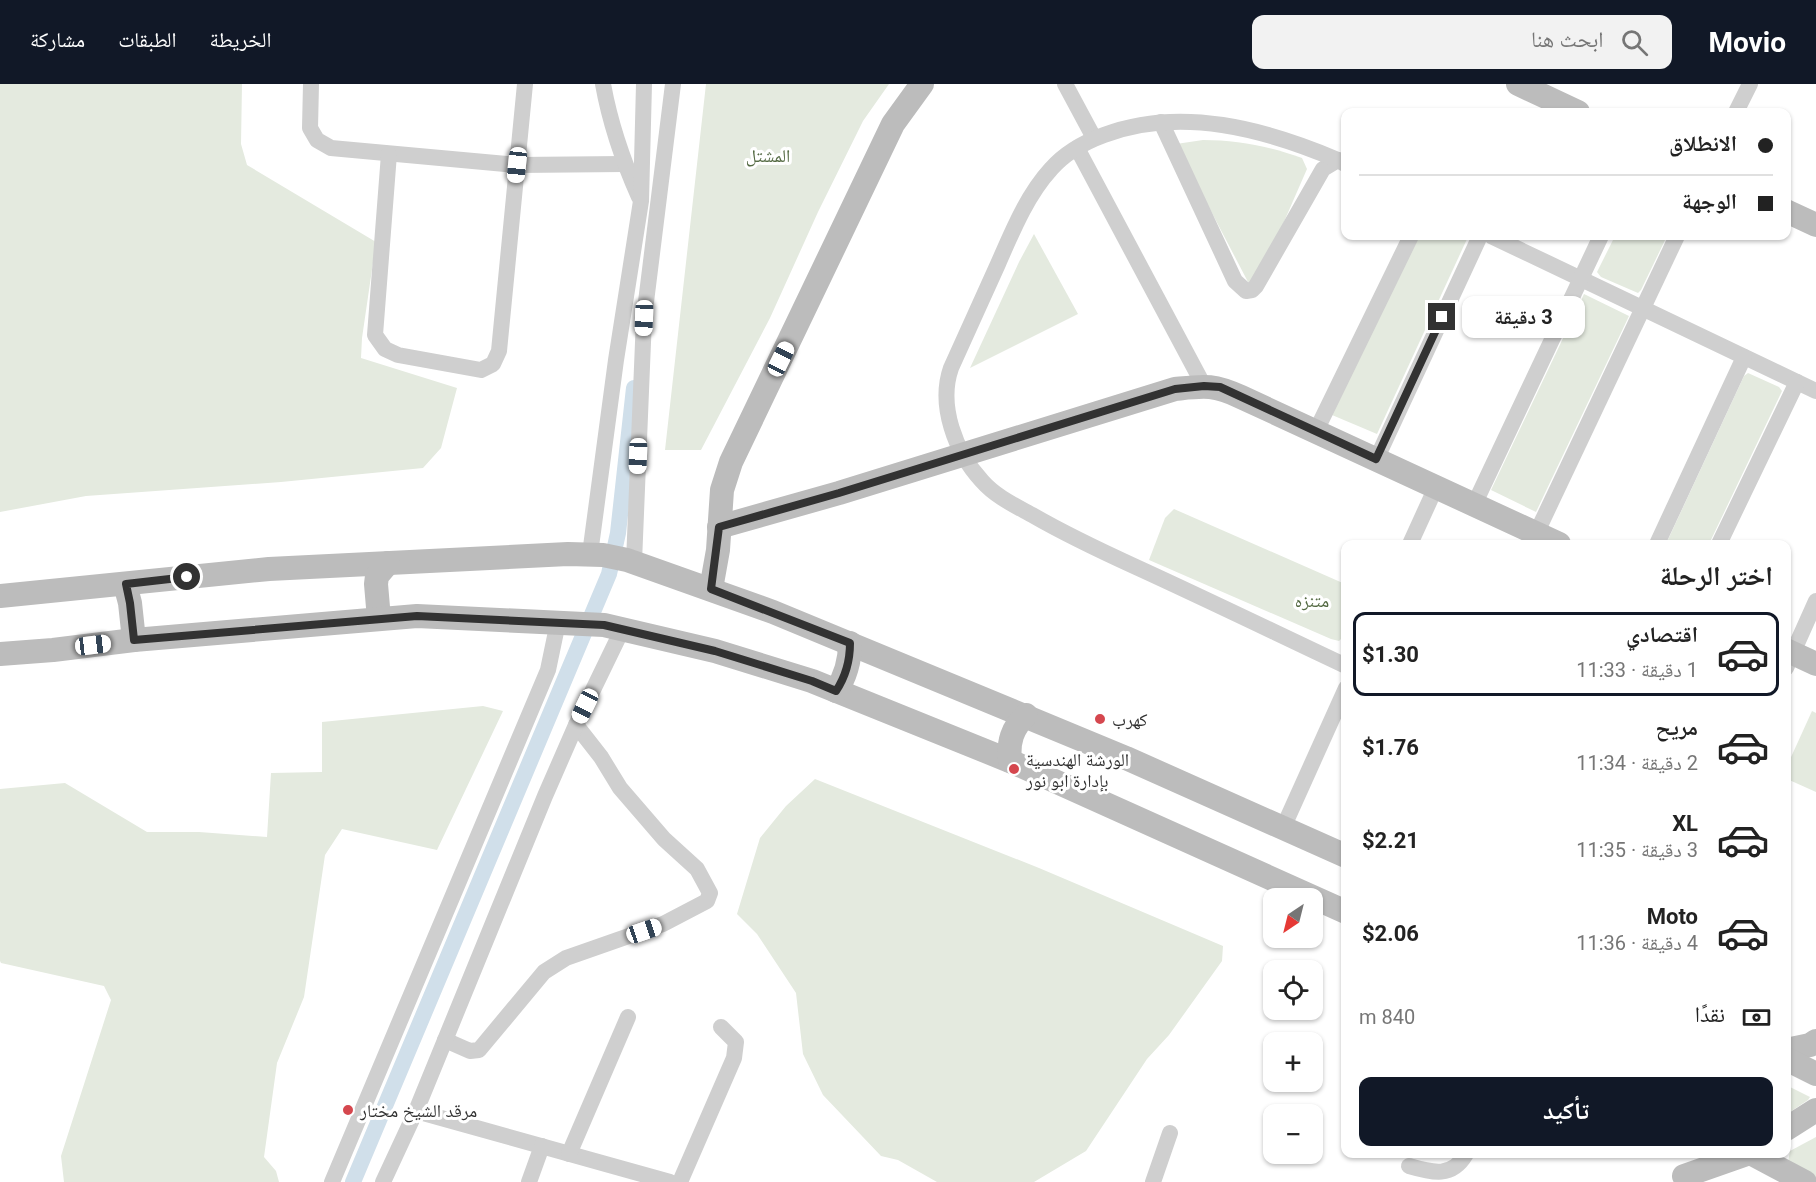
<!DOCTYPE html>
<html lang="ar">
<meta charset="utf-8">
<style>
body{margin:0;font-family:Roboto,"Noto Naskh Arabic",sans-serif;background:#f2f2f2;color:#222;direction:rtl;height:100vh;display:flex;flex-direction:column;font-size:22px;white-space:nowrap}
*{box-sizing:border-box;margin:0}
p{font-size:20px;color:#767676}
.icon{flex:none;width:33px;height:33px;fill:none;stroke:currentColor;stroke-width:2;stroke-linecap:round;stroke-linejoin:round}
.map{position:relative;flex:1;overflow:hidden;direction:ltr}
.sheet{position:absolute;left:1341px;top:456px;width:450px;height:618px;display:flex;flex-direction:column;background:#fff;border-radius:12px;box-shadow:0 2px 4px #0004;direction:rtl}
.sheet>*{flex:none}
.banner{position:absolute;left:1341px;top:24px;width:450px;height:132px;border-radius:12px;box-shadow:0 2px 4px #0004;direction:rtl;display:grid;align-content:center;height:132px;padding:0 18px;background:#fff}
.needle{width:39px;rotate:215deg}
.tools{position:absolute;left:1263px;top:804px;display:grid;gap:12px}
.tools a{display:grid;place-items:center;width:60px;height:60px;border-radius:12px;background:#fff;box-shadow:0 2px 4px #0004;font-size:30px}
.end{position:absolute;width:27px;height:27px;margin:-14px;border:8px solid #323232;background:#fff;box-shadow:0 0 0 3px #fff}
.from{border-radius:50%}
.bubble{position:absolute;height:42px;border-radius:12px;background:#fff;box-shadow:0 2px 4px #0004;font-size:20px;font-weight:700;line-height:42px;text-align:center;direction:rtl}
.car{position:absolute;width:18px;height:36px;margin:-18px -9px;border-radius:8px;box-shadow:0 0 4px 2px #0007;background:linear-gradient(#fff 24%,#345 0 40%,#fff 0 76%,#345 0 86%,#fff 0)}
.banner b{display:flex;align-items:center;gap:21px;height:57px;font-size:22px}
.banner b+b{border-top:2px solid #e0e0e0}
.banner i{width:15px;height:15px;background:#222}
ul{padding:0;list-style:none}
li{display:flex;align-items:center;gap:18px;height:84px;margin:0 12px 9px;padding:0 6px;border:3px solid transparent;border-radius:12px}
li div{flex:1}
li b{display:block;font-size:22px}
li em{font-style:normal;font-weight:700}
li.current{border-color:#111827}
li>.icon{width:54px;height:54px;stroke-width:1.5}
h2{padding:0 18px;font-size:27px;line-height:72px}
.pay{display:flex;align-items:center;gap:15px;height:66px;padding:0 18px;font-size:22px}
.pay p{margin-inline-start:auto}
.cta{display:flex;gap:12px;margin-top:auto;padding:12px 18px}
.cta a{flex:1;height:69px;border-radius:12px;background:#111827;color:#fff;font-size:24px;font-weight:700;line-height:69px;text-align:center}
header{display:flex;align-items:center;gap:36px;box-sizing:border-box;height:84px;padding:0 30px;background:#111827;color:#fff}
header strong{font-size:28px}
nav{display:flex;gap:33px;margin-inline-start:auto;font-size:21px}
.search{width:420px;height:54px;background:#f2f2f2;display:flex;align-items:center;gap:15px;box-sizing:border-box;padding:0 21px;border-radius:12px;color:#767676;font-size:22px}
.map>svg:first-child{display:block}
.green{fill:#e4eadf}
.lines{fill:none;stroke-linecap:round;stroke-linejoin:round}
.canal{stroke:#d0dfea;stroke-width:16}
.street{stroke:#cfcfcf;stroke-width:16}
.secondary{stroke:#bcbcbc;stroke-width:24}
.route{stroke:#323232;stroke-width:8}
.poi-dot{fill:#d5474e;stroke:#fff;stroke-width:2}
.labels{text-anchor:middle;dominant-baseline:central;stroke-width:6;stroke-linejoin:round;paint-order:stroke}
.park-label{font-size:18px;fill:#546a43;stroke:#fff}
.poi-label{font-size:18px;fill:#323232;stroke:#fff;text-anchor:start}
</style>
<header>
<strong>Movio</strong>
<div class="search"><svg class="icon" aria-label="search" viewBox="0 0 24 24"><circle cx="10" cy="10" r="6"/><path d="M15 15l6 6"/></svg>ابحث هنا</div>
<nav><a>الخريطة</a><a>الطبقات</a><a>مشاركة</a></nav>
</header>
<div class="map">
<svg width="1816" height="1098" viewBox="0 0 1816 1098">
<rect width="100%" height="100%" fill="#fff"/>
<g class="green">
<path d="M 0,0 L 242,0 L 241,60 L 247,81 L 376,158 L 362,254 L 361,274 L 457,304 L 441,364 L 423,384 L 281,398 L 86,412 L 0,428 Z"/>
<path d="M 706,0 L 889,0 L 863,37 L 818,128 L 770,234 L 701,366 L 665,366 Z"/>
<path d="M 1203,56 C 1237,56 1269,62 1302,74 L 1307,85 L 1262,188 L 1255,195 L 1248,198 L 1176,60 Z"/>
<path d="M 1034,150 L 1078,230 L 970,284 L 1019,178 Z"/>
<path d="M 1415,152 L 1460,152 L 1467,155 L 1377,350 L 1332,331 Z"/>
<path d="M 1615,152 L 1667,152 L 1641,206 L 1638,209 L 1601,193 L 1597,188 Z"/>
<path d="M 1584,210 L 1629,232 L 1536,428 L 1491,406 Z"/>
<path d="M 1748,289 L 1779,303 L 1782,307 L 1709,460 L 1666,460 L 1744,292 Z"/>
<path d="M 1174,425 L 1345,500 L 1346,547 L 1343,553 L 1339,557 L 1331,555 L 1149,476 L 1165,434 Z"/>
<path d="M 483,622 L 503,627 L 437,766 L 342,745 L 325,771 L 304,913 L 277,979 L 264,1073 L 276,1087 L 279,1098 L 64,1098 L 61,1072 L 111,916 L 104,902 L 1,879 L 0,877 L 0,705 L 65,699 L 147,748 L 199,748 L 267,753 L 271,689 L 322,688 L 322,638 Z"/>
<path d="M 1812,627 L 1816,629 L 1816,708 L 1787,695 L 1787,682 Z"/>
<path d="M 815,695 L 1039,784 L 1223,862 L 1222,877 L 1169,951 L 1147,975 L 1086,1067 L 1034,1098 L 937,1098 L 898,1076 L 881,1072 L 823,1011 L 803,970 L 796,909 L 757,850 L 737,830 L 760,754 L 786,722 Z"/>
<path d="M 1786,1001 L 1810,1013 L 1808,1016 L 1787,1030 Z"/>
<path d="M 1816,1053 L 1816,1097 L 1788,1078 L 1790,1067 Z"/>
</g>
<g class="lines">
<path class="canal" d="M 353,1098 L 609,490 L 618,449 L 634,304"/>
<g class="street">
<path d="M 311,0 L 310,44 L 317,56 L 331,64 L 517,81 L 624,80"/>
<path d="M 603,0 C 610,39 623,77 639,113"/>
<path d="M 1065,0 L 1094,54"/>
<path d="M 1736,28 L 1750,0"/>
<path d="M 1161,38 L 1235,197 L 1246,207 L 1252,206 L 1256,202 L 1323,85 L 1338,76 L 1345,80"/>
<path d="M 1077,64 L 1204,302"/>
<path d="M 389,70 L 375,251 L 385,265 L 398,271 L 481,286 L 493,280 L 499,267 L 525,0"/>
<path d="M 1338,76 C 1265,45 1181,22 1104,51 C 1085,58 1065,69 1051,85 C 1027,111 1012,148 998,180 C 982,215 967,249 951,284 C 938,321 955,368 982,397 C 996,413 1016,422 1034,432 C 1067,451 1101,467 1136,483 C 1206,515 1276,549 1346,582"/>
<path d="M 1491,152 L 1816,307"/>
<path d="M 1316,347 L 1411,152"/>
<path d="M 1376,376 L 1480,152"/>
<path d="M 1474,421 L 1601,152"/>
<path d="M 1536,450 L 1677,152"/>
<path d="M 1410,460 L 1436,403"/>
<path d="M 1657,460 L 1744,273"/>
<path d="M 1719,460 L 1797,298"/>
<path d="M 590,470 L 616,276 L 641,117 L 644,0"/>
<path d="M 634,478 L 644,234 L 673,0"/>
<path d="M 1786,584 L 1816,517"/>
<path d="M 1283,744 L 1346,604"/>
<path d="M 445,956 L 470,967 L 479,966 L 544,888 L 566,874 L 663,840 L 707,817 L 710,809 L 697,785 L 664,755 L 620,704 L 601,673 L 576,641"/>
<path d="M 416,1027 L 670,1098"/>
<path d="M 569,1070 L 628,933"/>
<path d="M 1409,1082 C 1433,1089 1452,1094 1466,1070"/>
<path d="M 332,1098 L 548,586 L 558,538"/>
<path d="M 383,1098 L 416,1027 L 545,712 L 576,641 L 622,546"/>
<path d="M 529,1098 L 542,1062"/>
<path d="M 680,1098 L 734,974 L 736,958 L 721,943"/>
<path d="M 1153,1098 L 1170,1049"/>
</g>
<g class="secondary">
<path d="M 1518,0 L 1578,28"/>
<path d="M 1786,127 L 1816,141"/>
<path d="M 719,443 L 839,409 L 1175,305 C 1204,302 1213,300 1241,313 L 1559,460"/>
<path d="M 125,500 L 130,519 L 134,556"/>
<path d="M 711,505 L 718,466 L 722,406 L 731,378 L 893,40 L 922,0"/>
<path d="M 0,512 L 269,485 L 568,470 L 603,471 L 627,476 L 773,528 L 1126,674 L 1346,772"/>
<path d="M 379,535 L 376,500 L 377,492 L 388,479"/>
<path d="M 1786,566 L 1816,580"/>
<path d="M 0,570 L 53,566 L 134,556 L 417,532 L 604,541 L 715,567 L 812,597 L 1010,677 L 1346,828"/>
<path d="M 836,607 C 846,592 850,577 850,559"/>
<path d="M 1010,677 C 1008,658 1012,644 1026,631"/>
<path d="M 1786,966 L 1810,961 L 1816,957"/>
<path d="M 1786,975 L 1816,990"/>
<path d="M 1786,1045 L 1816,1026"/>
<path d="M 1752,1070 L 1805,1098"/>
<path d="M 1684,1092 L 1747,1070"/>
</g>
</g>
<g class="lines">
<path class="route" d="M 187,493 L 126,500 L 130,519 L 134,556 L 417,532 L 604,541 L 715,567 L 812,597 L 836,607 C 846,592 850,577 850,559 L 711,505 L 719,443 L 839,409 L 1175,305 L 1204,302 L 1220,303 L 1376,375 L 1442,233"/>
</g>
<g class="poi-dot">
<circle cx="1100" cy="635" r="6"/>
<circle cx="1014" cy="685" r="6"/>
<circle cx="348" cy="1026" r="6"/>
</g>
<g class="labels">
<g class="park-label">
<text x="768" y="71">المشتل</text>
<text x="1312" y="516">متنزه</text>
</g>
<g class="poi-label">
<text x="1112" y="635">كهرب</text>
<text x="1026" y="675">الورشة الهندسية<tspan x="1026" dy="21">بإدارة ابو نور</tspan></text>
<text x="360" y="1026">مرقد الشيخ مختار</text>
</g>
</g>
</svg>
<div class="tools">
<a><svg class="needle" viewBox="-14 -14 28 28"><path d="M0-13l5 13h-10z" fill="#e53935"/><path d="M0 13l5-13h-10z" fill="#767676"/></svg></a>
<a><svg class="icon" aria-label="locate" viewBox="0 0 24 24"><circle cx="12" cy="12" r="6"/><path d="M12 2v4M12 18v4M2 12h4M18 12h4"/></svg></a>
<a>+</a>
<a>−</a>
</div>
<i class="end from" style="left:187px;top:493px"></i>
<i class="end" style="left:1442px;top:233px"></i>
<div class="bubble" style="left:1462px;top:212px;width:123px">3 دقيقة</div>
<i class="car" style="left:517px;top:81px;rotate:186deg"></i>
<i class="car" style="left:644px;top:234px;rotate:182deg"></i>
<i class="car" style="left:781px;top:275px;rotate:26deg"></i>
<i class="car" style="left:638px;top:372px;rotate:182deg"></i>
<i class="car" style="left:93px;top:561px;rotate:83deg"></i>
<i class="car" style="left:585px;top:622px;rotate:206deg"></i>
<i class="car" style="left:644px;top:847px;rotate:71deg"></i>
<div class="banner">
<b><i class="from"></i>الانطلاق</b>
<b><i></i>الوجهة</b>
</div>
<section class="sheet">
<h2>اختر الرحلة</h2>
<ul>
<li class="current"><svg class="icon" aria-label="car" viewBox="0 0 24 24"><path d="M5 17H2v-5l4-1 3-4h7l3 4 3 1v5h-3M9 17h6M6 11h13"/><circle cx="7" cy="17" r="2"/><circle cx="17" cy="17" r="2"/></svg><div><b>اقتصادي</b><p>1 دقيقة · 11:33</p></div><em>$1.30</em></li>
<li><svg class="icon" aria-label="car" viewBox="0 0 24 24"><path d="M5 17H2v-5l4-1 3-4h7l3 4 3 1v5h-3M9 17h6M6 11h13"/><circle cx="7" cy="17" r="2"/><circle cx="17" cy="17" r="2"/></svg><div><b>مريح</b><p>2 دقيقة · 11:34</p></div><em>$1.76</em></li>
<li><svg class="icon" aria-label="car" viewBox="0 0 24 24"><path d="M5 17H2v-5l4-1 3-4h7l3 4 3 1v5h-3M9 17h6M6 11h13"/><circle cx="7" cy="17" r="2"/><circle cx="17" cy="17" r="2"/></svg><div><b>XL</b><p>3 دقيقة · 11:35</p></div><em>$2.21</em></li>
<li><svg class="icon" aria-label="car" viewBox="0 0 24 24"><path d="M5 17H2v-5l4-1 3-4h7l3 4 3 1v5h-3M9 17h6M6 11h13"/><circle cx="7" cy="17" r="2"/><circle cx="17" cy="17" r="2"/></svg><div><b>Moto</b><p>4 دقيقة · 11:36</p></div><em>$2.06</em></li>
</ul>
<div class="pay"><svg class="icon" aria-label="cash" viewBox="0 0 24 24"><path d="M3 7h18v10H3z"/><circle cx="12" cy="12" r="2"/></svg>نقدًا<p>840 m</p></div>
<div class="cta"><a>تأكيد</a></div>
</section>
</div>
